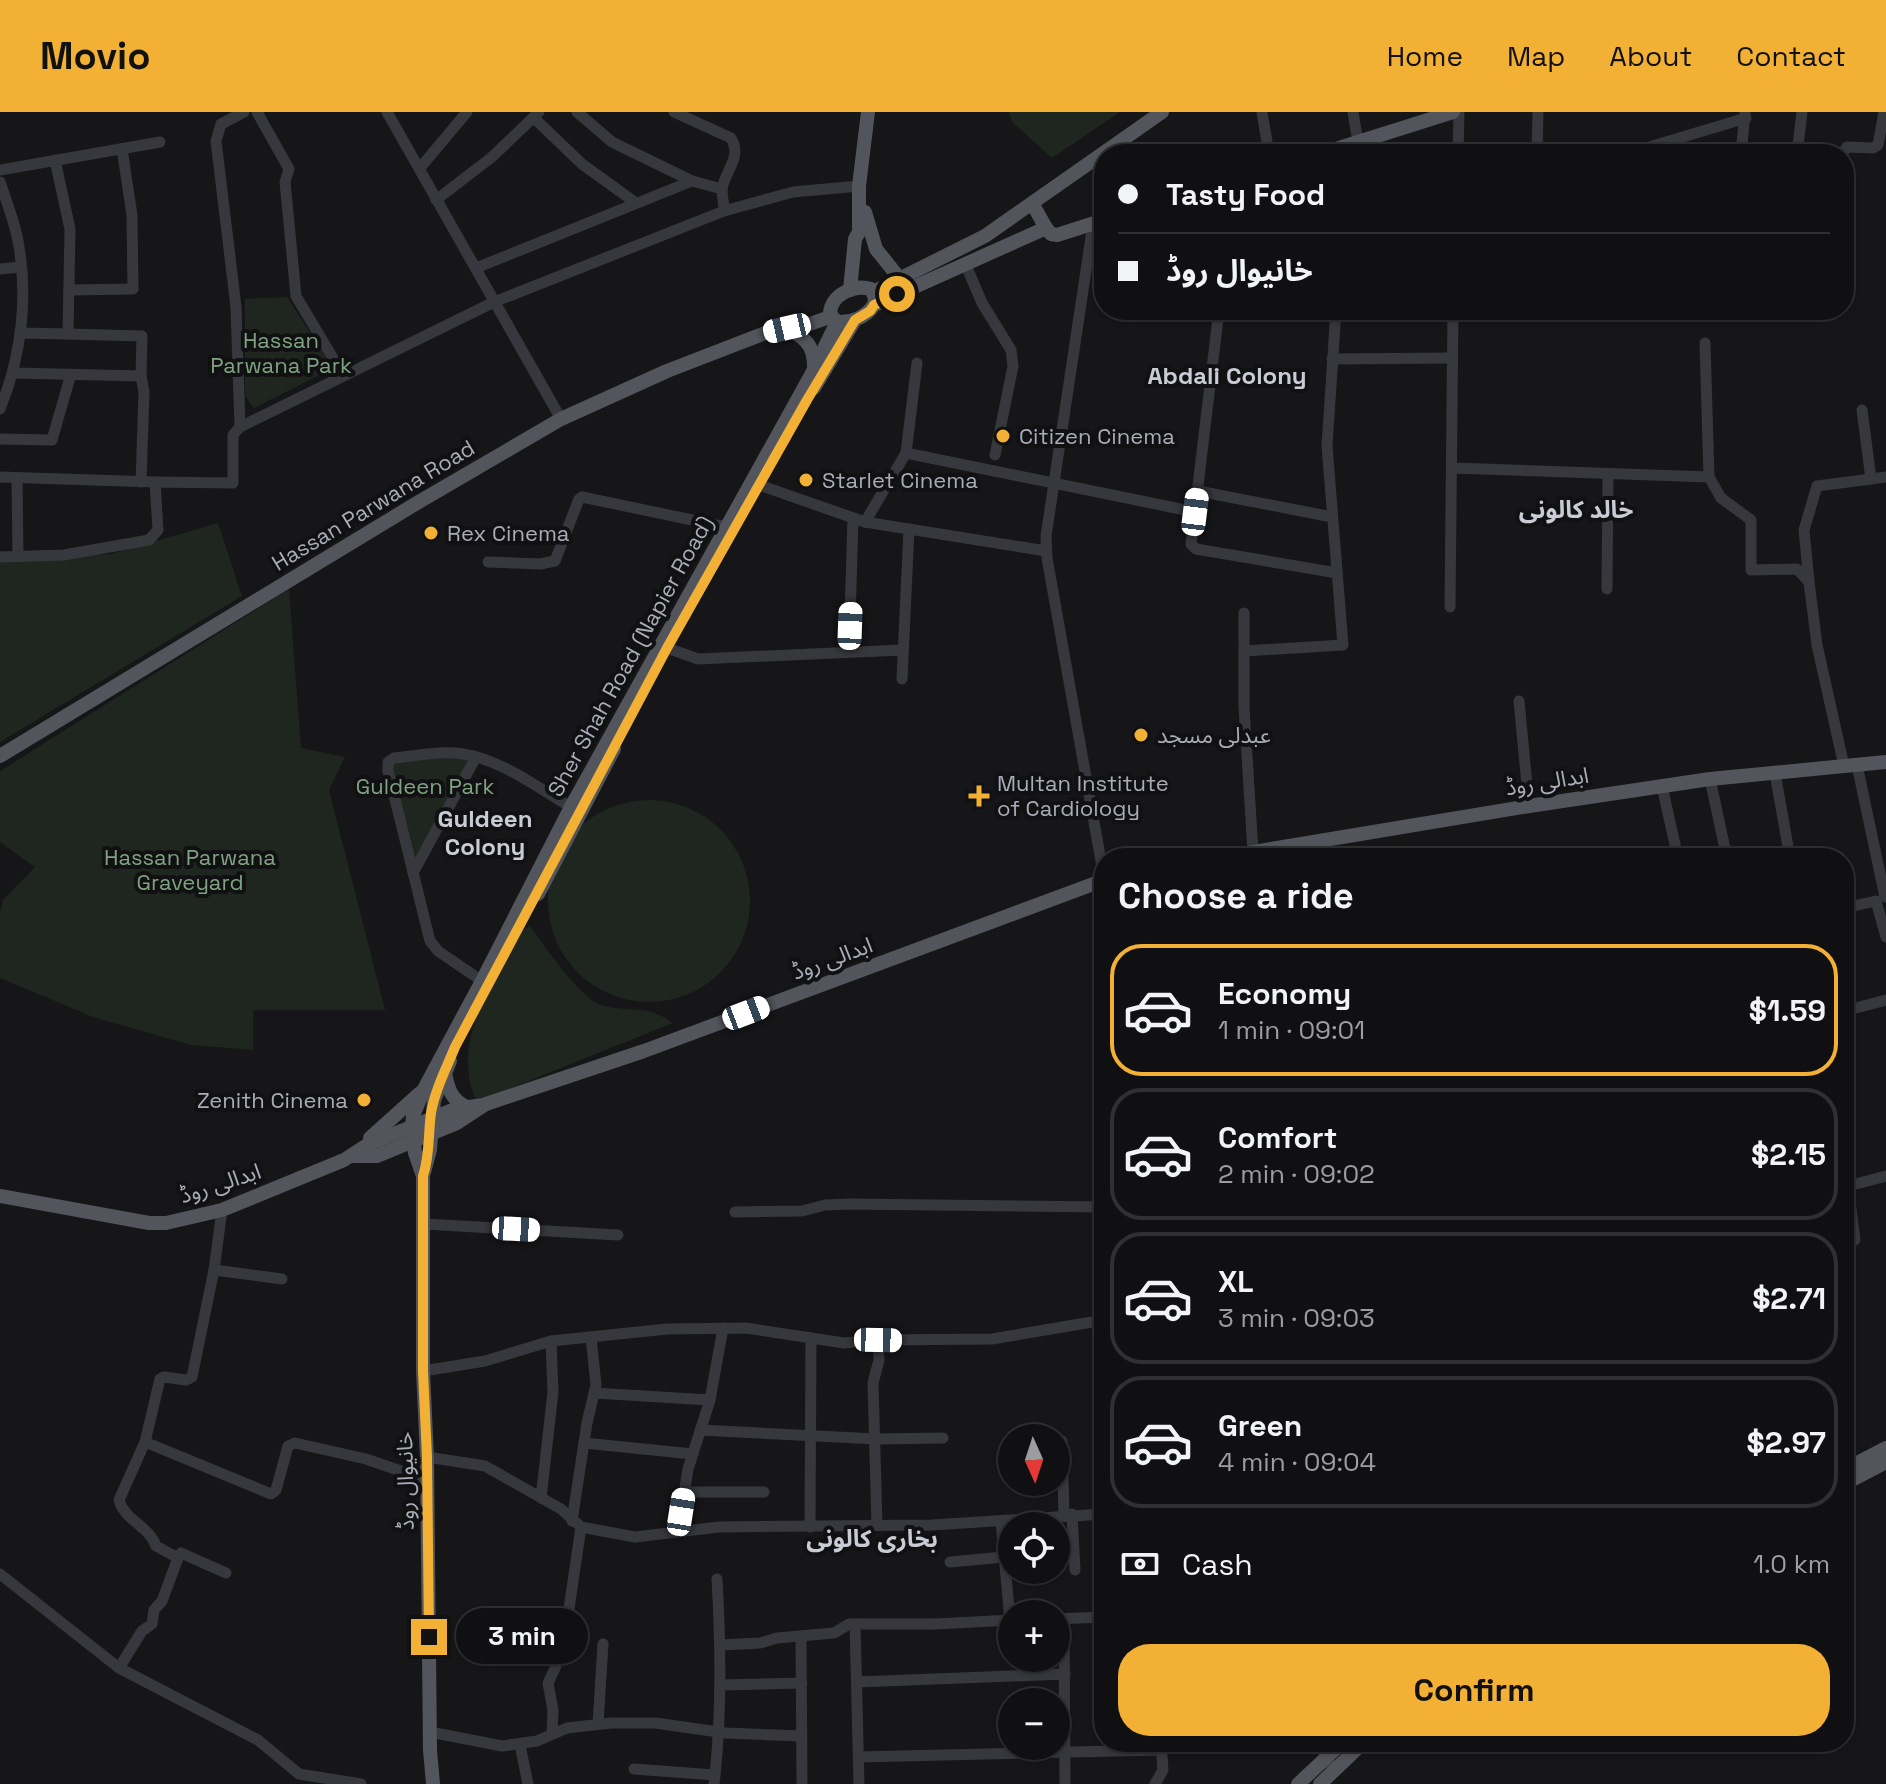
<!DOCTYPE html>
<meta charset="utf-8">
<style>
body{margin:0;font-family:"Space Grotesk","Noto Sans Arabic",sans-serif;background:#1e1e20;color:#f1f3f6;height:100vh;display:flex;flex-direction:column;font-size:30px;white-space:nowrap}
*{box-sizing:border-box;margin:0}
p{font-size:26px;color:#9c9d9f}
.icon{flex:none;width:44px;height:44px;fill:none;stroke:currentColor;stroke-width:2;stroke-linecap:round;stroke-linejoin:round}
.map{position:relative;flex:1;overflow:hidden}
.panel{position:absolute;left:1094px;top:736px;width:760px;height:904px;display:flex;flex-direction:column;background:#101012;border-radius:32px;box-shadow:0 2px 6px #0004,0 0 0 2px #303032}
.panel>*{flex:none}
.top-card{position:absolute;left:1094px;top:32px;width:760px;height:176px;border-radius:32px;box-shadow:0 2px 6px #0004,0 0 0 2px #303032;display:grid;align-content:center;height:176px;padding:0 24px;background:#101012}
.needle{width:52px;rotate:177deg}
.controls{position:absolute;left:998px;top:1312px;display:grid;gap:16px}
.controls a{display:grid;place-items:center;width:72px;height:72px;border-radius:50%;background:#101012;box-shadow:0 2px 6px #0004,0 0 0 2px #303032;font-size:40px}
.end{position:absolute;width:36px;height:36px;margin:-18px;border:10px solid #f2b134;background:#111;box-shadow:0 0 0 4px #111}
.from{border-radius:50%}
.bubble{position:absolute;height:56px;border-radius:28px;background:#101012;box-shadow:0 2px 6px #0004,0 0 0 2px #303032;font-size:26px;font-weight:600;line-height:56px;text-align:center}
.car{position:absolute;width:24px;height:48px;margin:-24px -12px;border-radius:10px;box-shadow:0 0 6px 2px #0007;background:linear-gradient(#fff 24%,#345 0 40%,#fff 0 76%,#345 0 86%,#fff 0)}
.top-card b{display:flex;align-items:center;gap:28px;height:76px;font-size:30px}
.top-card b+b{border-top:2px solid #303032}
.top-card i{width:20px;height:20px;background:#f1f3f6}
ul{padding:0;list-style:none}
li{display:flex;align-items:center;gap:24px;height:132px;margin:0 16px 12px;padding:0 8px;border:4px solid #303032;border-radius:32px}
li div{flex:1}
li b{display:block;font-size:30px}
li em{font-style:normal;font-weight:600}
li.active{border-color:#f2b134}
li>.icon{width:72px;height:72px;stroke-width:1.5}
h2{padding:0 24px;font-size:36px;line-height:96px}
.pay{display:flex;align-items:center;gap:20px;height:88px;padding:0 24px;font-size:30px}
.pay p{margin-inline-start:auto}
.action{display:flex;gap:16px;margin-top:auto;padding:16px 24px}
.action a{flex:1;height:92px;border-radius:32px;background:#f2b134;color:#111;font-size:32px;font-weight:600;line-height:92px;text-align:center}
header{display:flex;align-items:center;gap:48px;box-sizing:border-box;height:112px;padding:0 40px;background:#f2b134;color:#111}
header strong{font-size:38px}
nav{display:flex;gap:44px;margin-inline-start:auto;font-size:28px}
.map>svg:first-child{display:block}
.green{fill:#1e261f}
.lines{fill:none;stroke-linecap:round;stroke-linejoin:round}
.minor{stroke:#37383d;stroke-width:11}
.major{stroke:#53555c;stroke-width:14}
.route{stroke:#f2b134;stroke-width:10}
.poi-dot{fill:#f2b134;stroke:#111113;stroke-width:3}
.labels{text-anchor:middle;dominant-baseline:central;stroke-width:8;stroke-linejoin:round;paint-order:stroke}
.park-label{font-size:22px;fill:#7fa381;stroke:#111113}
.poi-label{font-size:22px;fill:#a8adb8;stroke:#111113;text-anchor:start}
.street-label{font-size:22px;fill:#a8adb8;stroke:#111113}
.neighbourhood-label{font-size:24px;font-weight:bold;fill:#c9ccd4;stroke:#111113}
</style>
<header>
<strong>Movio</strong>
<nav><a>Home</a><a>Map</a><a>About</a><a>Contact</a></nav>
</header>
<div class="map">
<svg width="1886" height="1672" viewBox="0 0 1886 1672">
<rect width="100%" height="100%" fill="#161618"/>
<g class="green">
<path d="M 1009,0 L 1120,0 L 1052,46 L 1012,10 Z"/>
<path d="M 287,185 L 333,256 L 254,296 L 245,284 L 245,187 Z"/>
<path d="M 218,411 L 242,484 L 0,630 L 0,449 L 111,442 Z"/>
<path d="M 289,477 L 301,636 L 345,645 L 329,678 L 385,898 L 253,898 L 253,938 L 191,933 L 93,905 L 0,866 L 0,801 L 3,788 L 35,755 L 0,730 L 0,659 Z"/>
<path d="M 476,645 L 413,761 L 388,654 L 394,646 Z"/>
<circle cx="649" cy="789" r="101"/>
<path d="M 530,814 C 543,832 582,888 601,893 C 632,902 643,890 673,911 L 489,985 L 475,986 C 451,926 494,869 522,818 Z"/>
</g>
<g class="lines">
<g class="minor">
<path d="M 257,0 L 289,57 L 285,70 L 296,184 L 343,263"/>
<path d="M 387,0 L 561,307"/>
<path d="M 577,0 L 612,30 L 692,69 L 722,77"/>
<path d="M 674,0 L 731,26 C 743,46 724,59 722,78 C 722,84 724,92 724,99"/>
<path d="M 1262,0 L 1269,42"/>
<path d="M 1353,0 L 1358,30"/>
<path d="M 534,6 L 582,52 L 636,91"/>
<path d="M 1458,42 L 1459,0"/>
<path d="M 1537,42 L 1538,0"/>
<path d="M 1626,42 L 1746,6"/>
<path d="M 1741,42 L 1745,1"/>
<path d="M 1797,42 L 1802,0"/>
<path d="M 1842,42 L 1847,35 L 1873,36 L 1878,33 L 1884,0"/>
<path d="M 420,56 L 467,0"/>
<path d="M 0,58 L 160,30"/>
<path d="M 0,70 C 6,88 13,106 17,124 C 29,181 22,243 0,297"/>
<path d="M 436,88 L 492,45 L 539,0"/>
<path d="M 1093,112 L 1046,424 L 1047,446 L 1104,766"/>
<path d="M 965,151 L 982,191 L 1011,238 L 1013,254 L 995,343"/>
<path d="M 476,156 L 692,69"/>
<path d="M 0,157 L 21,155"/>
<path d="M 69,178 L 133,177 L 132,103 L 122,37"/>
<path d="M 1219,198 L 1191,432 L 1196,437 L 1337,461"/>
<path d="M 20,221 L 68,222 L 70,117 L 55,48"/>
<path d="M 1705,231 L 1709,365 L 1721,386 L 1751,408 L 1751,458 L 1797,457 L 1809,470 L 1817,533 L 1844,654"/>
<path d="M 1332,247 L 1451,246"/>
<path d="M 13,261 L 141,264 L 142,224 L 68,222"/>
<path d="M 141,264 L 144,280 L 141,370"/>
<path d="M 240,315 L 494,190 L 724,99 L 793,80 L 859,74"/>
<path d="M 0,327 L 52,328 L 71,262"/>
<path d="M 906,341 L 1195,400"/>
<path d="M 1452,356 L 1709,365"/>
<path d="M 0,365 L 155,370"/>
<path d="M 17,366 L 18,444"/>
<path d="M 1871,367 L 1886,365"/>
<path d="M 759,373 L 865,410 L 1046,439"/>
<path d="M 1198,379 L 1332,405"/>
<path d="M 865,410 L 906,341 L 917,251"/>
<path d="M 0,445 L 64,443 L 149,428 L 158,418 L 155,370 L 233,371 L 233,323 L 240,315 L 236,195 L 216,29 L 221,12 L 244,0"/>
<path d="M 488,450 L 540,452 L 555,449 L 579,387 L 582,385 L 726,415"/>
<path d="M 1809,469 L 1804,418 L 1817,374 L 1871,367 L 1862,298"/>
<path d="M 1607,477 L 1608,363"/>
<path d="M 1450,495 L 1453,198"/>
<path d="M 1244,501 L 1244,595 L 1253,740"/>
<path d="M 667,536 L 698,547 L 903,538"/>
<path d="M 1244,539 L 1343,533 L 1327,334 L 1336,198"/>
<path d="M 849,540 L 853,406"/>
<path d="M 902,567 L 909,417"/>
<path d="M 1519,589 L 1529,694"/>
<path d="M 1857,653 L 1885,785"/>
<path d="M 1775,661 L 1790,746"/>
<path d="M 1710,667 L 1727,746"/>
<path d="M 1662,674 L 1678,746"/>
<path d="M 413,761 L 476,645"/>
<path d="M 1844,796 L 1876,789 L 1886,825"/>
<path d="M 482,869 L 438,839 L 430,829 L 388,659 L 388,650 L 394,646 C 416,644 442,638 463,642 C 502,648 538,676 571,695"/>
<path d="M 1844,899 L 1886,888"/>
<path d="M 1848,1074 L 1855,1128"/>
<path d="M 1844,1075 L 1886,1064"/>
<path d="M 222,1098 L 214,1158 L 192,1265 L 186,1268 L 164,1265 L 160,1267 L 145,1330 L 119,1388 C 124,1408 149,1414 156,1434 L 178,1446 L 181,1441 L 226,1461"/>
<path d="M 735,1100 L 802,1099 L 825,1093 L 849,1092 L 1104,1095"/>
<path d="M 424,1112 L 618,1123"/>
<path d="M 214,1158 L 282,1167"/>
<path d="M 423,1259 L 485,1249 L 551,1229 L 667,1217 L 746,1216 L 844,1231 L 878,1228 L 992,1227 L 1104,1208"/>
<path d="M 594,1281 L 710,1288"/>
<path d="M 700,1318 L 877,1327 L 943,1326"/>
<path d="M 1062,1329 L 1064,1403"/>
<path d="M 145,1330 L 271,1382 L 276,1378 L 288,1334 L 295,1331 L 366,1347 L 427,1368"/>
<path d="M 584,1331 L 693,1342"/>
<path d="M 427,1345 L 485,1354 L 561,1397 L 581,1415 L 635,1425 L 719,1415 L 932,1413 L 1104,1402"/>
<path d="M 684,1380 L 764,1380"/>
<path d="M 541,1386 L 553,1280 L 551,1229"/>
<path d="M 1072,1402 L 1075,1458"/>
<path d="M 572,1409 L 587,1311 L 596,1273 L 591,1225"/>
<path d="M 1001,1410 L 1010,1508"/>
<path d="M 877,1413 L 873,1271 L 879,1248 L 878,1228"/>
<path d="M 810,1415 L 811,1226"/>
<path d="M 678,1419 L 688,1357 L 710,1288 L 723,1216"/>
<path d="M 950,1450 L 1004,1445"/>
<path d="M 0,1462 L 119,1556 L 258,1628 L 299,1662 L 361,1672"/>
<path d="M 1056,1507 L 1104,1505"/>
<path d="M 1064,1507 L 1065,1672"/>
<path d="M 855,1512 L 859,1672"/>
<path d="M 801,1524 L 802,1672"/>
<path d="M 721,1533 L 760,1531 L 777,1526 L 834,1521 L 849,1512 L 935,1512 L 1012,1508"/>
<path d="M 119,1556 L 142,1519 L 152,1512 L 154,1498 L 162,1489 L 178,1446"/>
<path d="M 857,1570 L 1065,1562"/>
<path d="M 721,1573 L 802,1571"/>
<path d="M 598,1612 L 603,1532"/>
<path d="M 430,1620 L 502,1634 L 537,1629 L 567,1616 L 611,1611 L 655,1611 L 726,1621 L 802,1624"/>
<path d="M 552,1622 L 553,1598 L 548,1571 L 556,1554 L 566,1517 L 581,1415"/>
<path d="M 1319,1630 L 1329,1651"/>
<path d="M 520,1633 L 528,1672"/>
<path d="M 859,1645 L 1162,1638"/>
<path d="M 634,1657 L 715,1663"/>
<path d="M 714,1672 C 722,1604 721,1536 717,1467"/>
<path d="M 1155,1672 L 1163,1658 L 1161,1631"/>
</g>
<g class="major">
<path d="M 1320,42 L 1453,0"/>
<path d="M 865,100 L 876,137 L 900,167"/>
<path d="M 1046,116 L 1051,122 L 1057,123 L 1104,108"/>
<path d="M 850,178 L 855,127 L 859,120 L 859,74 L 868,0"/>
<path d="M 873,180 L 985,124 L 1162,0"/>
<path d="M 874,193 L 875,186 L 871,177 C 854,172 830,183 830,202 L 837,210 C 852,211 866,205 874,193 L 1046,116 L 1032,91"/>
<path d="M 787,216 C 805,226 814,233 814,254"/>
<path d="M 814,276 L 855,208"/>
<path d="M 0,644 L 417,391 L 561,307 L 667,259 L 768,220 L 787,216 L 795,217 L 830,205"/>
<path d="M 1217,746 L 1529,694 L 1710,667 L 1886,650"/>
<path d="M 538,782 L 614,637"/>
<path d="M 445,961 C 448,976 451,988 467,995"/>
<path d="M 370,1026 L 420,981"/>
<path d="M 353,1044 L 377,1044 L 457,1011 L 483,994"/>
<path d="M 423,1064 L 430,1038 L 434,988 L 450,949"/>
<path d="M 0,1084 L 149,1111 L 166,1111 L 222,1098 L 344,1048 L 367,1033 L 455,997 L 483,993 L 644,939 L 1104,768"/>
<path d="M 1844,1358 L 1886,1336"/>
<path d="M 1844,1372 L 1886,1350"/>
<path d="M 433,1672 L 430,1638 L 427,1345 L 423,1259 L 423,1064 L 415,1041 L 412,1013 L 413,1004 L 424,977 L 482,869 L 571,695 L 810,265 L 837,210"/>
<path d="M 1298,1672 L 1343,1630"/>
<path d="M 1320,1672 L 1364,1630"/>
</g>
</g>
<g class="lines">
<path class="route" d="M 429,1525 L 427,1345 L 423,1259 L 423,1064 C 430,1043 428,1023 431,1001 C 435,978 446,957 455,935 L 667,536 L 807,288 L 855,208 L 870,199 L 874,193 L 897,182"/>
</g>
<g class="poi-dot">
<circle cx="1003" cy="324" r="8"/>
<circle cx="806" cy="368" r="8"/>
<circle cx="431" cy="421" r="8"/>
<circle cx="1141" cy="623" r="8"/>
<path d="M975 672h8v8h8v8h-8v8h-8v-8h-8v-8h8z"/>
<circle cx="364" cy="988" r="8"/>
</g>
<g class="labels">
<g class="park-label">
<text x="281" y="228">Hassan<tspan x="281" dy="25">Parwana Park</tspan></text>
<text x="425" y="674">Guldeen Park</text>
<text x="190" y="745">Hassan Parwana<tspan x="190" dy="25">Graveyard</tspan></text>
</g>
<g class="poi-label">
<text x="1019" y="324">Citizen Cinema</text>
<text x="822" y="368">Starlet Cinema</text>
<text x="447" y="421">Rex Cinema</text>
<text x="1157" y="623">عبدلی مسجد</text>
<text x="997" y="671">Multan Institute<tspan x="997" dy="25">of Cardiology</tspan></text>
<text x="348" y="988" text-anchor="end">Zenith Cinema</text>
</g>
<g class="street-label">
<text transform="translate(373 393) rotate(-31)">Hassan Parwana Road</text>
<text transform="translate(630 544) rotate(-61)">Sher Shah Road (Napier Road)</text>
<text transform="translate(1547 669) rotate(-9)">ابدالی روڈ</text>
<text transform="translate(832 846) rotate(-20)">ابدالی روڈ</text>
<text transform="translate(220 1071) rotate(-18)">ابدالی روڈ</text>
<text transform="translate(405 1369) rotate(-91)">خانیوال روڈ</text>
</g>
<g class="neighbourhood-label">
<text x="1227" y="263">Abdali Colony</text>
<text x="1576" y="397">خالد کالونی</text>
<text x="485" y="706">Guldeen<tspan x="485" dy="28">Colony</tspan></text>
<text x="872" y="1426">بخاری کالونی</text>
</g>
</g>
</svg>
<div class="controls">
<a><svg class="needle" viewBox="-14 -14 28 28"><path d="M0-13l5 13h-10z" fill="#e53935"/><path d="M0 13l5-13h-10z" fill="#9c9d9f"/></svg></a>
<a><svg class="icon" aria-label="locate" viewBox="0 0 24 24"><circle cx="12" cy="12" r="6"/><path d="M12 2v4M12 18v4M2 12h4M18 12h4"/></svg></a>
<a>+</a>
<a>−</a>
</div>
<i class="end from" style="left:897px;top:182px"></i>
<i class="end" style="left:429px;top:1525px"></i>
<div class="bubble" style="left:456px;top:1496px;width:132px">3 min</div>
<i class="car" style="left:787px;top:216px;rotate:257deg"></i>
<i class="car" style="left:1195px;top:400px;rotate:7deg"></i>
<i class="car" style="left:850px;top:514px;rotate:2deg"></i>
<i class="car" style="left:746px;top:901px;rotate:69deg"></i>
<i class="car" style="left:516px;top:1117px;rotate:93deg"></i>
<i class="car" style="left:878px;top:1228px;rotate:91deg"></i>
<i class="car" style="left:681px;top:1400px;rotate:9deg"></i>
<div class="top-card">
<b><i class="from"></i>Tasty Food</b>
<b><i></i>خانیوال روڈ</b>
</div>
<section class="panel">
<h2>Choose a ride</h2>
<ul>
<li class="active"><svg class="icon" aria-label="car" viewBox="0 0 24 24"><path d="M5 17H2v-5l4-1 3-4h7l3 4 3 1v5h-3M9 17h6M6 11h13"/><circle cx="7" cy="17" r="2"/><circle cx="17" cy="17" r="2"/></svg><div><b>Economy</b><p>1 min · 09:01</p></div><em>$1.59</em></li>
<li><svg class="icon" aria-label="car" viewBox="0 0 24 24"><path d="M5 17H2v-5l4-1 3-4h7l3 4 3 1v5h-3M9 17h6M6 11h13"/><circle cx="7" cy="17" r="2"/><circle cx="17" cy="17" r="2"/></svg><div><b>Comfort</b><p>2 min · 09:02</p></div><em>$2.15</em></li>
<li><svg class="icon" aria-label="car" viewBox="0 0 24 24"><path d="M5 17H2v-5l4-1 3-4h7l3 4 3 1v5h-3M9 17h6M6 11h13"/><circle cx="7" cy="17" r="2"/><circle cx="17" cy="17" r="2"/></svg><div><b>XL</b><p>3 min · 09:03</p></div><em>$2.71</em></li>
<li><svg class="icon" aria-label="car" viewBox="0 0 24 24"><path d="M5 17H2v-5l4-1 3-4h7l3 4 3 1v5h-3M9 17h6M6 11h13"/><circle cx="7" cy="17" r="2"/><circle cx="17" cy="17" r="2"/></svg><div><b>Green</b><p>4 min · 09:04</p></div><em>$2.97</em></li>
</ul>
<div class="pay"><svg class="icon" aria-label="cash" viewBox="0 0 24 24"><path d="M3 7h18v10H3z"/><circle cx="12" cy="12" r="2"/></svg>Cash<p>1.0 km</p></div>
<div class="action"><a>Confirm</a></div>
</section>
</div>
